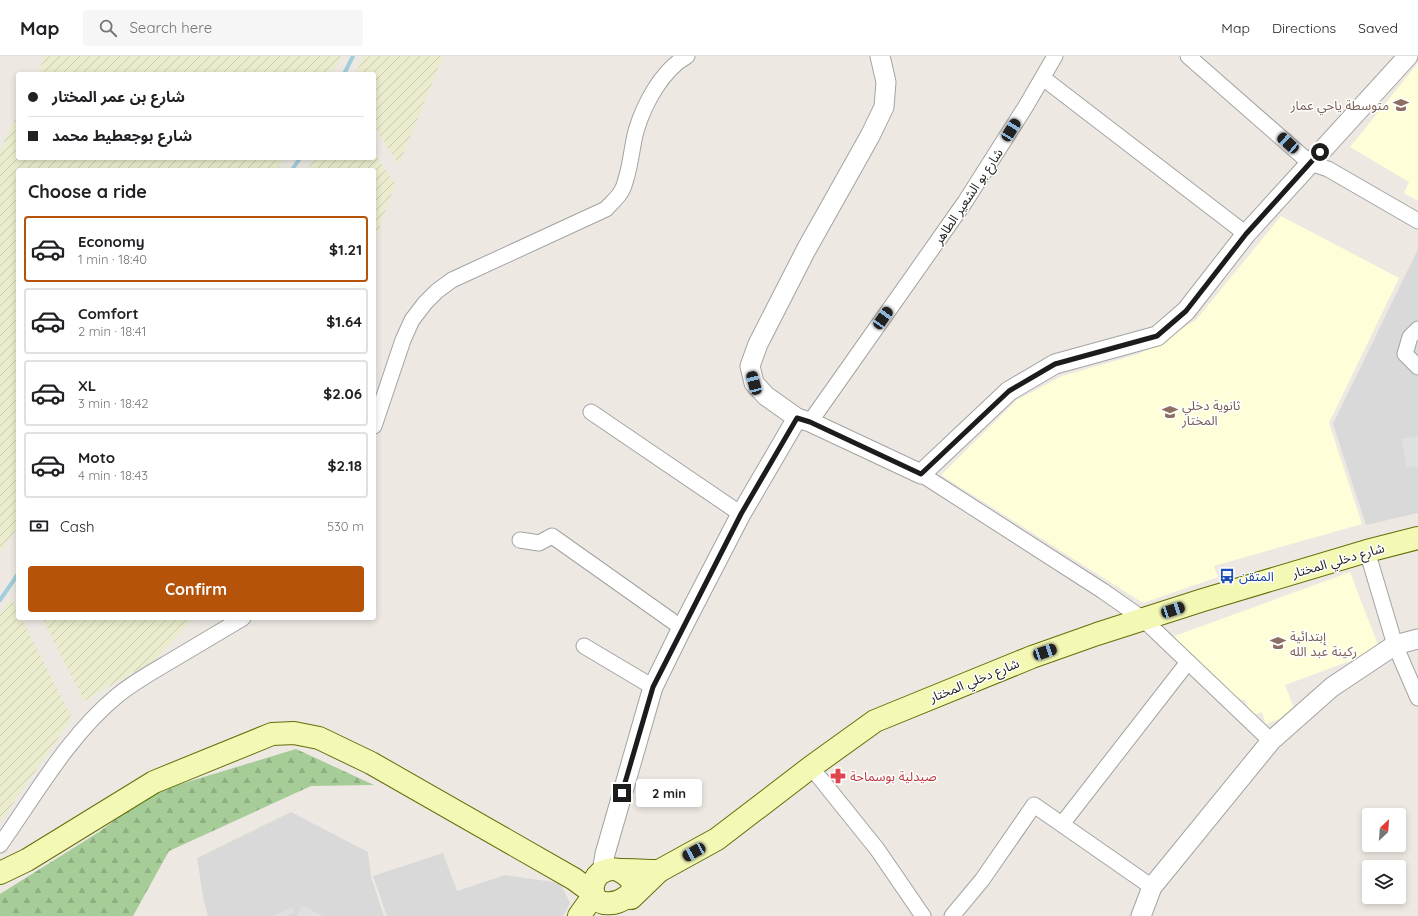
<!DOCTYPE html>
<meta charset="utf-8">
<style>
body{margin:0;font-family:Quicksand,"Noto Sans Arabic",sans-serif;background:#f6f6f6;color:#202124;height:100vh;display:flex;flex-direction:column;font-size:15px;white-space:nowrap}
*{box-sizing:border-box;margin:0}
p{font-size:13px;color:#757577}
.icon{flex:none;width:22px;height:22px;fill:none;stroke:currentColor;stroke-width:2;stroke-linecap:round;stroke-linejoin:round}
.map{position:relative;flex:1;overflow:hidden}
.sheet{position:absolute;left:16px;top:112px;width:360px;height:452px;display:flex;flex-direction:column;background:#fff;border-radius:4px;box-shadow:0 2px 6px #0003}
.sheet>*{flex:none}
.banner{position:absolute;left:16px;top:16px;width:360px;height:88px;border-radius:4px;box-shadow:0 2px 6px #0003;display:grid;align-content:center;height:88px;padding:0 12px;background:#fff}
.needle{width:26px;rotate:25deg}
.tools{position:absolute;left:1362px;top:752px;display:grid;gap:8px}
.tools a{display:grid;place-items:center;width:44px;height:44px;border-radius:4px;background:#fff;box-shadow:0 2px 6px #0003;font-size:20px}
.end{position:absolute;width:18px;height:18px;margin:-9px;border:5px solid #1c1c1c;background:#fff;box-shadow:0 0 0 2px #fff}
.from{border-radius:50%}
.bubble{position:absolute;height:28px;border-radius:4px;background:#fff;box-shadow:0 2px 6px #0003;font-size:13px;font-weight:800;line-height:28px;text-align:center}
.car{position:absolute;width:12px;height:24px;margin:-12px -6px;border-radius:5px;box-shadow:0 0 3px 1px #0007;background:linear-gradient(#222 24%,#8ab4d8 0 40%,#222 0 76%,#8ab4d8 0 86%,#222 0)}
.banner b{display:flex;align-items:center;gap:14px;height:38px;font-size:15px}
.banner b+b{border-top:1px solid #e0e0e0}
.banner i{width:10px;height:10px;background:#202124}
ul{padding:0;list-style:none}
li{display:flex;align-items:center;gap:12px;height:66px;margin:0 8px 6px;padding:0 4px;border:2px solid #e0e0e0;border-radius:4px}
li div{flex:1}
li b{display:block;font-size:15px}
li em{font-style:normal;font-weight:800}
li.on{border-color:#b45309}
li>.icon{width:36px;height:36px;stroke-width:1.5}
h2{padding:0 12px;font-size:18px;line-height:48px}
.pay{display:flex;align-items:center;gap:10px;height:44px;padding:0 12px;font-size:15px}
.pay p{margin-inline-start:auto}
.cta{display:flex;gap:8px;margin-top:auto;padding:8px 12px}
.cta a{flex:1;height:46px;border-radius:4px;background:#b45309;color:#fff;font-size:16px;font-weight:800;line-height:46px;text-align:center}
header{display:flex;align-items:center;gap:24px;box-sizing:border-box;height:56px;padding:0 20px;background:#fff;border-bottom:1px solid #e0e0e0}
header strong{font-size:19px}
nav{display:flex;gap:22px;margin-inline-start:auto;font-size:14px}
.search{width:280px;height:36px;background:#f6f6f6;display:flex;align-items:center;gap:10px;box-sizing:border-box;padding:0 14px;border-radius:4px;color:#757577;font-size:15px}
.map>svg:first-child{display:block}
.residential{fill:#dad9d9}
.education{fill:#fefed9}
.farmland{fill:url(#farmland-furrows)}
.forest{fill:url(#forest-firs)}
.parking{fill:#e0e0e0}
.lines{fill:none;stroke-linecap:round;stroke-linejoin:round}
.stream{stroke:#a2cddb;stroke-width:4}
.minor-casing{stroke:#a3a3a3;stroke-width:17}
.tertiary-casing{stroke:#a3a3a3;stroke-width:21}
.secondary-casing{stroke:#636f07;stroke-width:24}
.minor{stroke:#fff;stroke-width:15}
.tertiary{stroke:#fff;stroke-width:19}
.secondary{stroke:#f4f8b5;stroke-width:22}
.route{stroke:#1c1c1c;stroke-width:5}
.labels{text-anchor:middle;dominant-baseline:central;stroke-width:3;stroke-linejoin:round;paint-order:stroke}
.education-label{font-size:13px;fill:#785e54;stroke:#fff;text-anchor:start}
.street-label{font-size:13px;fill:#1c1c1c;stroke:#fff}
.transit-label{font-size:13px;fill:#164399;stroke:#fff;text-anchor:start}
.health-label{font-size:13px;fill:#be3a42;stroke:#fff;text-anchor:start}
</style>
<header>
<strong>Map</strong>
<div class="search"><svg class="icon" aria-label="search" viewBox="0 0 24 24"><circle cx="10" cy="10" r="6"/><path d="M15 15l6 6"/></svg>Search here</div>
<nav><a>Map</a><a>Directions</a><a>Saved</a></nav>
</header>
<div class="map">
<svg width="1418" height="860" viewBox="0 0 1418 860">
<defs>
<pattern id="farmland-furrows" width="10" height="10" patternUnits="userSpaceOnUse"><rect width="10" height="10" fill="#eaeccd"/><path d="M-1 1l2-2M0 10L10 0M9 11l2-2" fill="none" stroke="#c8caaf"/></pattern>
<pattern id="forest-firs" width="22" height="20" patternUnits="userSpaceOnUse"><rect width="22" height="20" fill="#a6cc97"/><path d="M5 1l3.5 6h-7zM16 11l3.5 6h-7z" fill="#8eaf82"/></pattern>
</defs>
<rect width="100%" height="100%" fill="#ede9e2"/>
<g class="residential">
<path d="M 1418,193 L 1418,457 L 1366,469 L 1333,368 Z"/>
<path d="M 291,756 L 368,796 L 371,821 L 384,860 L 208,860 L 204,846 L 197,802 Z"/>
<path d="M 443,797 L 457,835 L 505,819 L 560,827 L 570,847 L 563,860 L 387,860 L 373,820 Z"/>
</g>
<g class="education">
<path d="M 1418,7 L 1418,145 L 1404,137 L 1409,126 L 1350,91 Z"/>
<path d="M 1281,160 L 1399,222 L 1329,367 L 1362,468 L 1214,510 L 1218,521 L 1143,547 L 941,419 L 1017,344 L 1062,320 L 1139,298 L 1196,264 Z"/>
<path d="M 1350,516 L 1380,594 L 1285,629 L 1296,657 L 1266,668 L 1262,656 L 1251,660 L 1245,644 L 1232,643 L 1172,581 Z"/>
</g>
<g class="farmland">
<path d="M 45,0 L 341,0 L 332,18 L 37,18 Z"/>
<path d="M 364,0 L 443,0 L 399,108 L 374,70 L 374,18 L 355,18 Z"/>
<path d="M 18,58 L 18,102 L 285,102 L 277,114 L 18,114 L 18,471 L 0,497 L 0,94 Z"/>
<path d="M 374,97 L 395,128 L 374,187 L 374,114 L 308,114 L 314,102 L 374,102 Z"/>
<path d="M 11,542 L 18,555 L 18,562 L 21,562 L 72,662 L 0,766 L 0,557 Z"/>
<path d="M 42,562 L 193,562 L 155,604 L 84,645 Z"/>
</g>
<path class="forest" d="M 296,693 L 374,729 L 311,730 L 169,795 L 133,860 L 0,860 L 0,838 L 99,776 L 151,737 Z"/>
<g class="parking">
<path d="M 1418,380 L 1418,410 L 1407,412 L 1401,383 Z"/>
<path d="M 302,850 L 324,860 L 297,860 Z"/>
<path d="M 293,851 L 295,856 L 286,860 L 273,860 Z"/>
</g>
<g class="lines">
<g class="stream">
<path d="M 344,18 L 353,0"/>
<path d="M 292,114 L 300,102"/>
<path d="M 0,544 L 18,518"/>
</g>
<defs>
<g id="minor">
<path d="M 1188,0 L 1310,107 L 1328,113 L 1418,165"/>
<path d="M 1043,22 L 1246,178"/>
<path d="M 1418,273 L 1410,281 L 1405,298 L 1418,311"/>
<path d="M 591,356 L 741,458"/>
<path d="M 810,366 L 965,146 L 1026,50 L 1055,0"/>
<path d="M 374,370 L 403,284 L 412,264 L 425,247 L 437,235 L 452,224 L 606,153 C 611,147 619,141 622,134 C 624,131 625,126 626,123 C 631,107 632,90 636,75 C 644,48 662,14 687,0"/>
<path d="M 921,418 L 1103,535 L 1143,563 L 1271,685"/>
<path d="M 520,484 L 539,487 L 552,480 L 682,572"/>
<path d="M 1367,495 L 1395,589 L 1418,642"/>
<path d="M 584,590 L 653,631"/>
<path d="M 811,711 L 877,793 L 923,860"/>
<path d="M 1062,768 L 1188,606"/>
<path d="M 0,789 C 36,738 69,679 118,639 C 134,626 152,616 169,606 C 194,591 218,577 243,562"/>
<path d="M 952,860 L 982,824 L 1034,749 L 1152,831"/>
</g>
<g id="tertiary">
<path d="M 880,0 L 886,26 L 884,51 L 870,80 L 806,194 L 758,288 L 750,310 L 754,327 L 766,340 L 797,362 L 810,366 L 921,418 L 1009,335 L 1055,308 L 1157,280 L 1186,255 L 1246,178 L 1408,0"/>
<path d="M 602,816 L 605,798 L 653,631 L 682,572 L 741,458 L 797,362"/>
<path d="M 1141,860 L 1152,831 L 1271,685 L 1332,631 L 1395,589 L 1418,583"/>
</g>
<g id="secondary">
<path d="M 618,814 C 657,832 608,860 594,841 C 590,830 595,817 607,814 C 612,812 617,814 622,814 C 634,814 646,815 659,815"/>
<path d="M 0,817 L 27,804 L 154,726 L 272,678 L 294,677 L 319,682 L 371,707 L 574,823 L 593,837"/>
<path d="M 631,842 L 659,815 L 717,783 L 811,711 L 875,665 L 1032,601 L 1097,578 L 1203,544 L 1367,495 L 1418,482"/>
<path d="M 579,860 L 594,839"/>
</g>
</defs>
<use href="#minor" class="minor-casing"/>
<use href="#tertiary" class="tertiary-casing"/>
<use href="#secondary" class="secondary-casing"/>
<use href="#minor" class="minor"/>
<use href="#tertiary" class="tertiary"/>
<use href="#secondary" class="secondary"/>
</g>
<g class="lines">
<path class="route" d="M 622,737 L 653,631 L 741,458 L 797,362 L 810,366 L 921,418 L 1009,335 L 1055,308 L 1157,280 L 1186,255 L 1246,178 L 1320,96"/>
</g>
<defs>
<symbol id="school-bare" viewBox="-9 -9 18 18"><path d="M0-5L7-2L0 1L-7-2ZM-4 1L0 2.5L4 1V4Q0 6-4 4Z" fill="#8d6e63" stroke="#fff" stroke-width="2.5" paint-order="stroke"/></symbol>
<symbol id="bus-bare" viewBox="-9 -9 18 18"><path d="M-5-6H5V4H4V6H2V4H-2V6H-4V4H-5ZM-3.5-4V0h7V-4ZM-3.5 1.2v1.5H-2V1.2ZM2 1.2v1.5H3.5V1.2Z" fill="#1a4fb4" stroke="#fff" stroke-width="2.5" paint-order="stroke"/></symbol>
<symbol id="pharmacy-bare" viewBox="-9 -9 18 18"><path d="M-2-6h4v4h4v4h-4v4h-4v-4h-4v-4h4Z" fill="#e0444e" stroke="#fff" stroke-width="2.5" paint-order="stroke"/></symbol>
</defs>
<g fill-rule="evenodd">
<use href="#school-bare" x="1390" y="38" width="22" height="22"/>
<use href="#school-bare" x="1159" y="345" width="22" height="22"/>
<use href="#bus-bare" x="1216" y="509" width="22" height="22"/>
<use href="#school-bare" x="1267" y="576" width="22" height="22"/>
<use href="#pharmacy-bare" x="827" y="709" width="22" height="22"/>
</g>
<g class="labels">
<g class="education-label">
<text x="1389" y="49" text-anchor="end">متوسطة ياحي عمار</text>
<text x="1182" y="349">ثانوية دخلي<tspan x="1182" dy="15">المختار</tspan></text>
<text x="1290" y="580">إبتدائية<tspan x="1290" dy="15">ركينة عبد الله</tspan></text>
</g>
<g class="street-label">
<text transform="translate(968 140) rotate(-56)">شارع بو الشعير الطاهر</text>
<text transform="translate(1338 504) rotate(-16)">شارع دخلي المختار</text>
<text transform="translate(974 624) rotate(-22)">شارع دخلي المختار</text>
</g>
<g class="transit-label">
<text x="1239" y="520">المتقن</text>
</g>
<g class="health-label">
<text x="850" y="720">صيدلية بوسماحة</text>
</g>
</g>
</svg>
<div class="tools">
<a><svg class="needle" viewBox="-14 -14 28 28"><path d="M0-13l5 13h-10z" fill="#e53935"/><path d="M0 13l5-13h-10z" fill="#757577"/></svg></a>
<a><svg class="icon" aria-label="layers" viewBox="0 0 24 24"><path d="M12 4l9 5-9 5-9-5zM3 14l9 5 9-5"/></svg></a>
</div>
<i class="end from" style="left:1320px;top:96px"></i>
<i class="end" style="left:622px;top:737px"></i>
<div class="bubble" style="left:636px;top:723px;width:66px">2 min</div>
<i class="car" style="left:1011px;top:74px;rotate:32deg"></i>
<i class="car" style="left:1288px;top:87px;rotate:312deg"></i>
<i class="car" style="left:883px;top:262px;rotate:35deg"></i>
<i class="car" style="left:754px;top:327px;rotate:345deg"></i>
<i class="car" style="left:1173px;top:554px;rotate:72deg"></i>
<i class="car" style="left:1045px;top:596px;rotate:71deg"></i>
<i class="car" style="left:694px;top:796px;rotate:241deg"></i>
<div class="banner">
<b><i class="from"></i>شارع بن عمر المختار</b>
<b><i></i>شارع بوجعطيط محمد</b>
</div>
<section class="sheet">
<h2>Choose a ride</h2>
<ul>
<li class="on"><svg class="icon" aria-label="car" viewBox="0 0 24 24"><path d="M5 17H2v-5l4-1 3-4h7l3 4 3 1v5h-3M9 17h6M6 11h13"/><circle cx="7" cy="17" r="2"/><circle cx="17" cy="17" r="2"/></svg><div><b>Economy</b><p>1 min · 18:40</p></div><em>$1.21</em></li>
<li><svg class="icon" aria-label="car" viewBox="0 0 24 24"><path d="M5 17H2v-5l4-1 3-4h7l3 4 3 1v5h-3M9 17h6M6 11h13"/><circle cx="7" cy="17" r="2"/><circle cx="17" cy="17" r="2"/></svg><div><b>Comfort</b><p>2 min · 18:41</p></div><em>$1.64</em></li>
<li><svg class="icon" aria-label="car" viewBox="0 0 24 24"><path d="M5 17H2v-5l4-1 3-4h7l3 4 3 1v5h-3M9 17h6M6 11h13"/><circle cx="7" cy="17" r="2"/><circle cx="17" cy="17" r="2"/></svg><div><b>XL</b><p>3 min · 18:42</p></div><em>$2.06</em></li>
<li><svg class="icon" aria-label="car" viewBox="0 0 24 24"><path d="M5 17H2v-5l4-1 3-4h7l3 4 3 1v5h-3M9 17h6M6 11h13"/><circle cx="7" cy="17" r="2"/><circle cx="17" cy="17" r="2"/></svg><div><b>Moto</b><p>4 min · 18:43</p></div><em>$2.18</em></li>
</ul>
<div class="pay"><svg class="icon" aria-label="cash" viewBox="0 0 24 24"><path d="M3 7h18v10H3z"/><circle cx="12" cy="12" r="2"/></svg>Cash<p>530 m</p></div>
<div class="cta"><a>Confirm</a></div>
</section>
</div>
